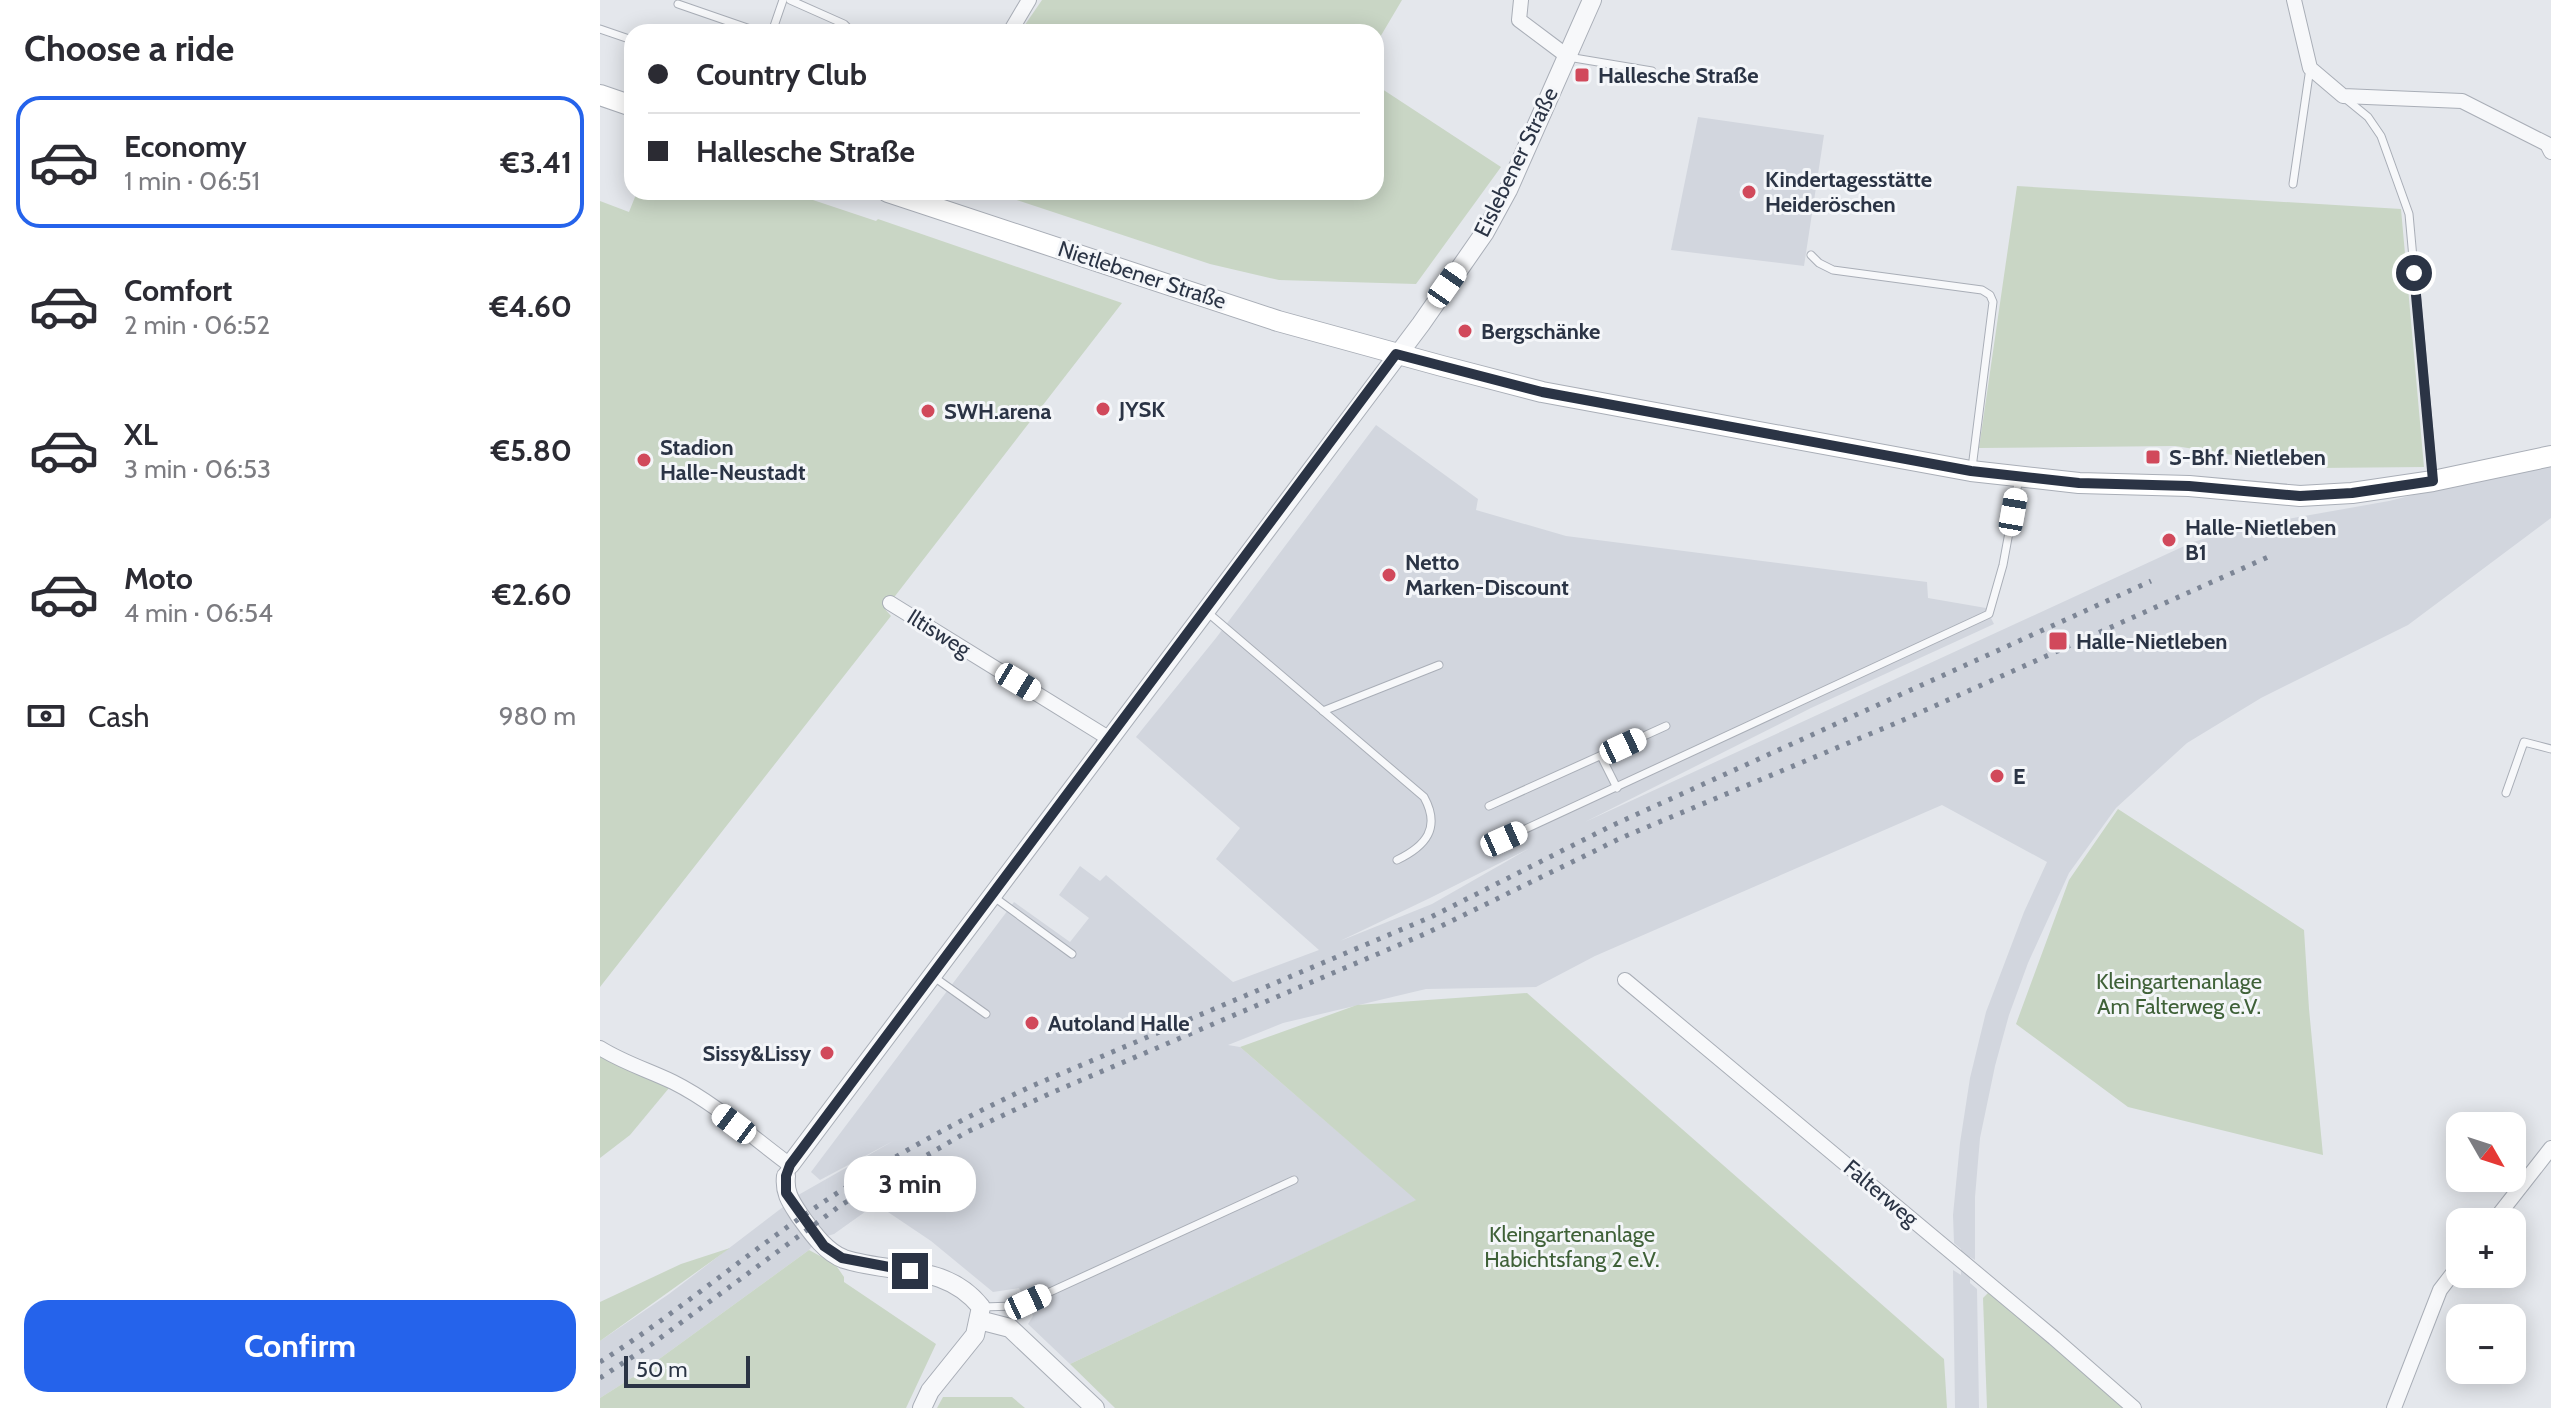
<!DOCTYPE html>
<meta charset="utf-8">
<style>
body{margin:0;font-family:Cabin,sans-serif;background:#f2f2f3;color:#2b2b33;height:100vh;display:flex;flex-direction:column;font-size:30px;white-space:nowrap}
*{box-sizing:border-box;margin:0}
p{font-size:26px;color:#7c7c81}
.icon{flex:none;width:44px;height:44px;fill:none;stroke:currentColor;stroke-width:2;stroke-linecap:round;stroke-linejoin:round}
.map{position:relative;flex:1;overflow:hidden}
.drawer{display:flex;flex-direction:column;background:#fff;width:600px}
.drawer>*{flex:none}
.guide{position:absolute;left:24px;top:24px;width:760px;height:176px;border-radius:24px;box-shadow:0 4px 20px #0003;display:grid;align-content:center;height:176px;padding:0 24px;background:#fff}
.needle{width:52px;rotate:129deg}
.controls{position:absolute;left:1846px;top:1112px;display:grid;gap:16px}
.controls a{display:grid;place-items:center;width:80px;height:80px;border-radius:16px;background:#fff;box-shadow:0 4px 20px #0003;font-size:40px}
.scale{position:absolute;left:24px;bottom:20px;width:126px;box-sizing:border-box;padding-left:8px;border:4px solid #2b3445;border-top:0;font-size:22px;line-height:28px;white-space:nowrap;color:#2b3445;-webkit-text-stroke:6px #f4f6f9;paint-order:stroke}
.end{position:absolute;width:36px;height:36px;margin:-18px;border:10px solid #2b3445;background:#fff;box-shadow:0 0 0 4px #fff}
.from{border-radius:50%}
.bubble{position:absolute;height:56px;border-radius:24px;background:#fff;box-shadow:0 4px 20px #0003;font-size:26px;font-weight:800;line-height:56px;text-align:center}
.car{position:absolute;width:24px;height:48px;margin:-24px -12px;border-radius:10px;box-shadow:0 0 6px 2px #0007;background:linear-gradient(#fff 24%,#345 0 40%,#fff 0 76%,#345 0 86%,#fff 0)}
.guide b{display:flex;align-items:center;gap:28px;height:76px;font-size:30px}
.guide b+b{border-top:2px solid #e1e1e2}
.guide i{width:20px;height:20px;background:#2b2b33}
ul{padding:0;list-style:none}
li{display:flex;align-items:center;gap:24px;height:132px;margin:0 16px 12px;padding:0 8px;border:4px solid transparent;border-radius:24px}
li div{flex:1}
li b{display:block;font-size:30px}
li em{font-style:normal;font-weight:800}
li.active{border-color:#2563eb}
li>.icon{width:72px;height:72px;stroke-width:1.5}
h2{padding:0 24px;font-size:36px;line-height:96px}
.pay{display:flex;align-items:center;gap:20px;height:88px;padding:0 24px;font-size:30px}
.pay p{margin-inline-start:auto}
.primary-button{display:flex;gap:16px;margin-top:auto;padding:16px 24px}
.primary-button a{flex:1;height:92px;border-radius:24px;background:#2563eb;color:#fff;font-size:32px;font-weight:800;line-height:92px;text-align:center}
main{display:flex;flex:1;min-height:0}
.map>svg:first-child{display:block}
.built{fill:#d2d6de;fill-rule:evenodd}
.green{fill:#c9d6c5}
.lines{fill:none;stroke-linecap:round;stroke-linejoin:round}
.service-casing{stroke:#a9aeb7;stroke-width:9}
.minor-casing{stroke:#a9aeb7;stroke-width:16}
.tertiary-casing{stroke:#a9aeb7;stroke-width:20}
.secondary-casing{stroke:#a9aeb7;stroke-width:22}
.service{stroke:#f7f8fa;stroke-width:7}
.minor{stroke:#f7f8fa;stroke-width:14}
.tertiary{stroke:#f7f8fa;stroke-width:18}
.secondary{stroke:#fff;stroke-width:20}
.rail{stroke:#7d8696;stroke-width:5;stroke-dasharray:4 8;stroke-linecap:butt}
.route{stroke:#2b3445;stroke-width:10}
.poi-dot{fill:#d1495b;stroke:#f4f6f9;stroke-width:3}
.labels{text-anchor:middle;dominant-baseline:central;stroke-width:6;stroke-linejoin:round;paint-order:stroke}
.poi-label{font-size:22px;font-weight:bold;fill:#2b3445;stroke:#f4f6f9;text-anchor:start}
.street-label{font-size:22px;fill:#2b3445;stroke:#f4f6f9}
.park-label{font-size:22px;fill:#3f6138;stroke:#f4f6f9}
</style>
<main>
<section class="drawer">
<h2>Choose a ride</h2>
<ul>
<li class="active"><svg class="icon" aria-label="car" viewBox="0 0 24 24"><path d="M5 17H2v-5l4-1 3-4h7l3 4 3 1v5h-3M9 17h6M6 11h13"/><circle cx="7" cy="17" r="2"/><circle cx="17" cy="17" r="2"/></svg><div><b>Economy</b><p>1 min · 06:51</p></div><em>€3.41</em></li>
<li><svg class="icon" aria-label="car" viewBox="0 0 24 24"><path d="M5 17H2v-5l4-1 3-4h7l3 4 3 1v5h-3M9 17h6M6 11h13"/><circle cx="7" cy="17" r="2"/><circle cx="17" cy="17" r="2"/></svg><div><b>Comfort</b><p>2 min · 06:52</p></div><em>€4.60</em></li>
<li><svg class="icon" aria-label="car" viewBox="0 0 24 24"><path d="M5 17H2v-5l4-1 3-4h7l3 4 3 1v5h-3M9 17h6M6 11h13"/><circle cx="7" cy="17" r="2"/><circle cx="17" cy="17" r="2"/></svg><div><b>XL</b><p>3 min · 06:53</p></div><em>€5.80</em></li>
<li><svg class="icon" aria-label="car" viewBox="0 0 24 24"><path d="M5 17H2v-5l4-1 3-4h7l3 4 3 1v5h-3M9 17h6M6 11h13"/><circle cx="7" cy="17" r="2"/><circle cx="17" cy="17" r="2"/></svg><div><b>Moto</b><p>4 min · 06:54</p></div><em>€2.60</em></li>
</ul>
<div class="pay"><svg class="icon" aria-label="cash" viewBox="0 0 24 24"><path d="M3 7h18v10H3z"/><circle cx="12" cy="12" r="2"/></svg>Cash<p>980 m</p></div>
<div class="primary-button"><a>Confirm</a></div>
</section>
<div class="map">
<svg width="1951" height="1408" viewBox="0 0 1951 1408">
<rect width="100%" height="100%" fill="#e4e7ec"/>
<g class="built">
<path d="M 1098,117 L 1224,135 L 1204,266 L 1071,250 Z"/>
<path d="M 776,425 L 878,499 L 876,510 L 966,536 L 1327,582 L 1328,598 L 1386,608 L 1394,624 L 1211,708 L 985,822 L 1593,542 L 1648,526 L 1789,501 L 1853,485 L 1951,466 L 1951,518 L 1808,625 L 1661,698 L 1587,743 L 1516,808 L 1469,873 L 1428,963 L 1409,1015 L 1395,1066 L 1380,1138 L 1375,1197 L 1375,1260 L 1370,1257 L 1370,1283 L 1377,1289 L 1379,1408 L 1355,1408 L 1353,1270 L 1361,1275 L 1361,1249 L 1354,1243 L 1353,1215 L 1360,1143 L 1370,1078 L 1386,1012 L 1424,912 L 1447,862 L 1342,805 L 995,956 L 936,987 L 826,989 L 683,1023 L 628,1045 L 640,1047 L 817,1200 L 470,1364 L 428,1324 L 433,1316 L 428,1302 L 419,1288 L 393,1292 L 331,1241 L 276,1204 L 234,1234 L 218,1239 L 209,1250 L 44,1370 L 0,1398 L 0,1341 L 69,1294 L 200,1194 L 295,1140 L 220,1180 L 211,1172 L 414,902 L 470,942 L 489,918 L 459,895 L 480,866 L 500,881 L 506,875 L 633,982 L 719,950 L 616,859 L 640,828 L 536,737 L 616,638 ZM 930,848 L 832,904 L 740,941 L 830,898 Z"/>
</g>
<g class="green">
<path d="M 442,0 L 802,0 L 776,44 L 776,32 L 420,32 Z"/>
<path d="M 776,85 L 901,167 L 816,284 L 679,280 L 610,264 L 393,192 L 776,192 Z"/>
<path d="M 1417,186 L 1801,209 L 1824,467 L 1717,468 L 1575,446 L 1379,448 Z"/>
<path d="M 37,192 L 189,192 L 276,221 L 278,219 L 522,303 L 285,609 L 291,616 L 0,987 L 0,201 L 29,212 Z"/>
<path d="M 1518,809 L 1704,930 L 1709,1009 L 1723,1155 L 1528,1107 L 1416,1024 L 1469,880 Z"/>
<path d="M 927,993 L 1344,1359 L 1347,1408 L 515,1408 L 470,1364 L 816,1200 L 640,1047 L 757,1005 Z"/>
<path d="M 0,1048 L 74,1082 L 30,1135 L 0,1158 Z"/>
<path d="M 130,1248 L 0,1341 L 0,1302 L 81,1264 Z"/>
<path d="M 209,1250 L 235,1264 L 244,1277 L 244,1282 L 336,1344 L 306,1408 L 0,1408 L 0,1398 L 44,1370 Z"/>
<path d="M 1389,1292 L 1536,1408 L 1387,1408 L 1383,1298 Z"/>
<path d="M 343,1397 L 412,1397 L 425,1408 L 337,1408 Z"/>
</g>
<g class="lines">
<defs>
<g id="service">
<path d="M 190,0 L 244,24 L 252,32"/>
<path d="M 78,4 L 159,32"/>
<path d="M 0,29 L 32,40"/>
<path d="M 172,32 L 183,0"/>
<path d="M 968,57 L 1052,71"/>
<path d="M 1746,99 L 1768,117 L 1781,136 L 1809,214 L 1833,478"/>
<path d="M 1693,184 L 1710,68"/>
<path d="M 1211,255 L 1219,263 L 1233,270 L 1382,290 L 1390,295 L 1393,302 L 1372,468"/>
<path d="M 607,612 L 824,797 C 841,828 826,846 797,860"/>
<path d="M 723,711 L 839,665"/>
<path d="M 1001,756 L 1017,788"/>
<path d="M 1906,793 L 1924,742 L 1951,749"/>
<path d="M 889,806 L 1066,726"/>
<path d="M 904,839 L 1389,614 L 1403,565 L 1419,478"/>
<path d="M 394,897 L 472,954"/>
<path d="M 334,977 L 386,1014"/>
<path d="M 383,1307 L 414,1306 L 428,1302 L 694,1180"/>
</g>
<g id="minor">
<path d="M 921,0 L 919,20 L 967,56"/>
<path d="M 1694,0 L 1710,68 L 1743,96 L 1862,101 L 1947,144 L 1951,152"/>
<path d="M 410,32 L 429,0"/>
<path d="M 290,603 L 510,739"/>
<path d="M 1025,980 L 1454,1338 L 1534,1408"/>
<path d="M 0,1048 C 24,1063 48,1070 73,1082 C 115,1103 152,1137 190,1165 L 187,1172"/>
<path d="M 1893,1222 L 1951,1148"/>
<path d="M 1794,1408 L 1840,1290 L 1860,1264"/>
</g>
<g id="tertiary">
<path d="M 190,1165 L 821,324 L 885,232 L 908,190 L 992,0"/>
<path d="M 186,1176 C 184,1193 191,1202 200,1216 C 211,1231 225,1252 244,1259 C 293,1275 345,1262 381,1307 L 375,1335 L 330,1391 L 322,1408"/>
<path d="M 379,1320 L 410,1328 L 495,1408"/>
</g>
<g id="secondary">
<path d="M 0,95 L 32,106"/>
<path d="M 288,192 L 678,321 L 842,366 L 942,392 L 1371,471 L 1479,483 L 1589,486 L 1700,496 L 1752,493 L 1833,481 L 1951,456"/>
</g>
</defs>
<use href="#service" class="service-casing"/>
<use href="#minor" class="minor-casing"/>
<use href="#tertiary" class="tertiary-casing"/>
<use href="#secondary" class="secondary-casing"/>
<use href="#service" class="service"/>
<use href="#minor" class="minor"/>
<use href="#tertiary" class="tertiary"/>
<use href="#secondary" class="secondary"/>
<g class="rail">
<path d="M 0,1362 C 71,1317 135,1263 203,1216 C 275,1166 352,1123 432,1086 L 831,917 L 1011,826 L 1551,581"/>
<path d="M 0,1378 L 52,1344 L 241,1205 L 367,1132 L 451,1093 L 827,933 L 1021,838 L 1301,721 L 1668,557"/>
</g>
</g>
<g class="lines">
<path class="route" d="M 310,1271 L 242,1258 L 224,1246 L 186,1193 L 186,1176 L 190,1165 L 796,354 L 942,392 L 1371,471 L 1479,483 L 1589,486 L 1700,496 L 1752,493 L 1833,481 L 1814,273"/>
</g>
<g class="poi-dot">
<rect x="974" y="67" width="16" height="16" rx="4"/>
<circle cx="1149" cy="192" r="8"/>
<circle cx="865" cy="331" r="8"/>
<circle cx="503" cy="409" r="8"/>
<circle cx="328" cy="411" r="8"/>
<rect x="1545" y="449" width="16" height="16" rx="4"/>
<circle cx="44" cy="460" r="8"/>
<circle cx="1569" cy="540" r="8"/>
<circle cx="789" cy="575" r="8"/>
<rect x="1448" y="631" width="20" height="20" rx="4"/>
<circle cx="1397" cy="776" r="8"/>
<circle cx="432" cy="1023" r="8"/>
<circle cx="227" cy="1053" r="8"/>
</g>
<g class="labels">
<g class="poi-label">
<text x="998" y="75">Hallesche Straße</text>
<text x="1165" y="179">Kindertagesstätte<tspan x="1165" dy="25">Heideröschen</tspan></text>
<text x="881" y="331">Bergschänke</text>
<text x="519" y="409">JYSK</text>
<text x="344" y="411">SWH.arena</text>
<text x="60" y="447">Stadion<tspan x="60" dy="25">Halle-Neustadt</tspan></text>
<text x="1569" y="457">S-Bhf. Nietleben</text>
<text x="1585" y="527">Halle-Nietleben<tspan x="1585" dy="25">B1</tspan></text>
<text x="805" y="562">Netto<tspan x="805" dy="25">Marken-Discount</tspan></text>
<text x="1476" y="641">Halle-Nietleben</text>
<text x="1413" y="776">E</text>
<text x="448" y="1023">Autoland Halle</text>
<text x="211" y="1053" text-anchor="end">Sissy&amp;Lissy</text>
</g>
<g class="street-label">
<text transform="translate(916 162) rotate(-64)">Eislebener Straße</text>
<text transform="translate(542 275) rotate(18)">Nietlebener Straße</text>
<text transform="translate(339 633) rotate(32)">Iltisweg</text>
<text transform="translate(1281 1193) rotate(40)">Falterweg</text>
</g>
<g class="park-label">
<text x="1579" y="981">Kleingartenanlage<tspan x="1579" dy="25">Am Falterweg e.V.</tspan></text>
<text x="972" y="1234">Kleingartenanlage<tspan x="972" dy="25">Habichtsfang 2 e.V.</tspan></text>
</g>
</g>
</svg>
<div class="controls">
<a><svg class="needle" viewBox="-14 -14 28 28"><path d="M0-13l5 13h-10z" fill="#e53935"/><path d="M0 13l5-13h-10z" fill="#7c7c81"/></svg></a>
<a>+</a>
<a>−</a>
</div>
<div class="scale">50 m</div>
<i class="end from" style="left:1814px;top:273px"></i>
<i class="end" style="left:310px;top:1271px"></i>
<div class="bubble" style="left:244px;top:1156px;width:132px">3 min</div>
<i class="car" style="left:847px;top:285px;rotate:35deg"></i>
<i class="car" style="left:1413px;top:512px;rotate:10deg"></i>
<i class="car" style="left:418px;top:682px;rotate:121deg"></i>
<i class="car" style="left:1023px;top:746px;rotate:65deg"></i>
<i class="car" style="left:904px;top:839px;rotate:66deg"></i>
<i class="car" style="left:134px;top:1124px;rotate:307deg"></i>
<i class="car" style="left:428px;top:1302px;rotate:65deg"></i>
<div class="guide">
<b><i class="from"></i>Country Club</b>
<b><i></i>Hallesche Straße</b>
</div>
</div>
</main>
